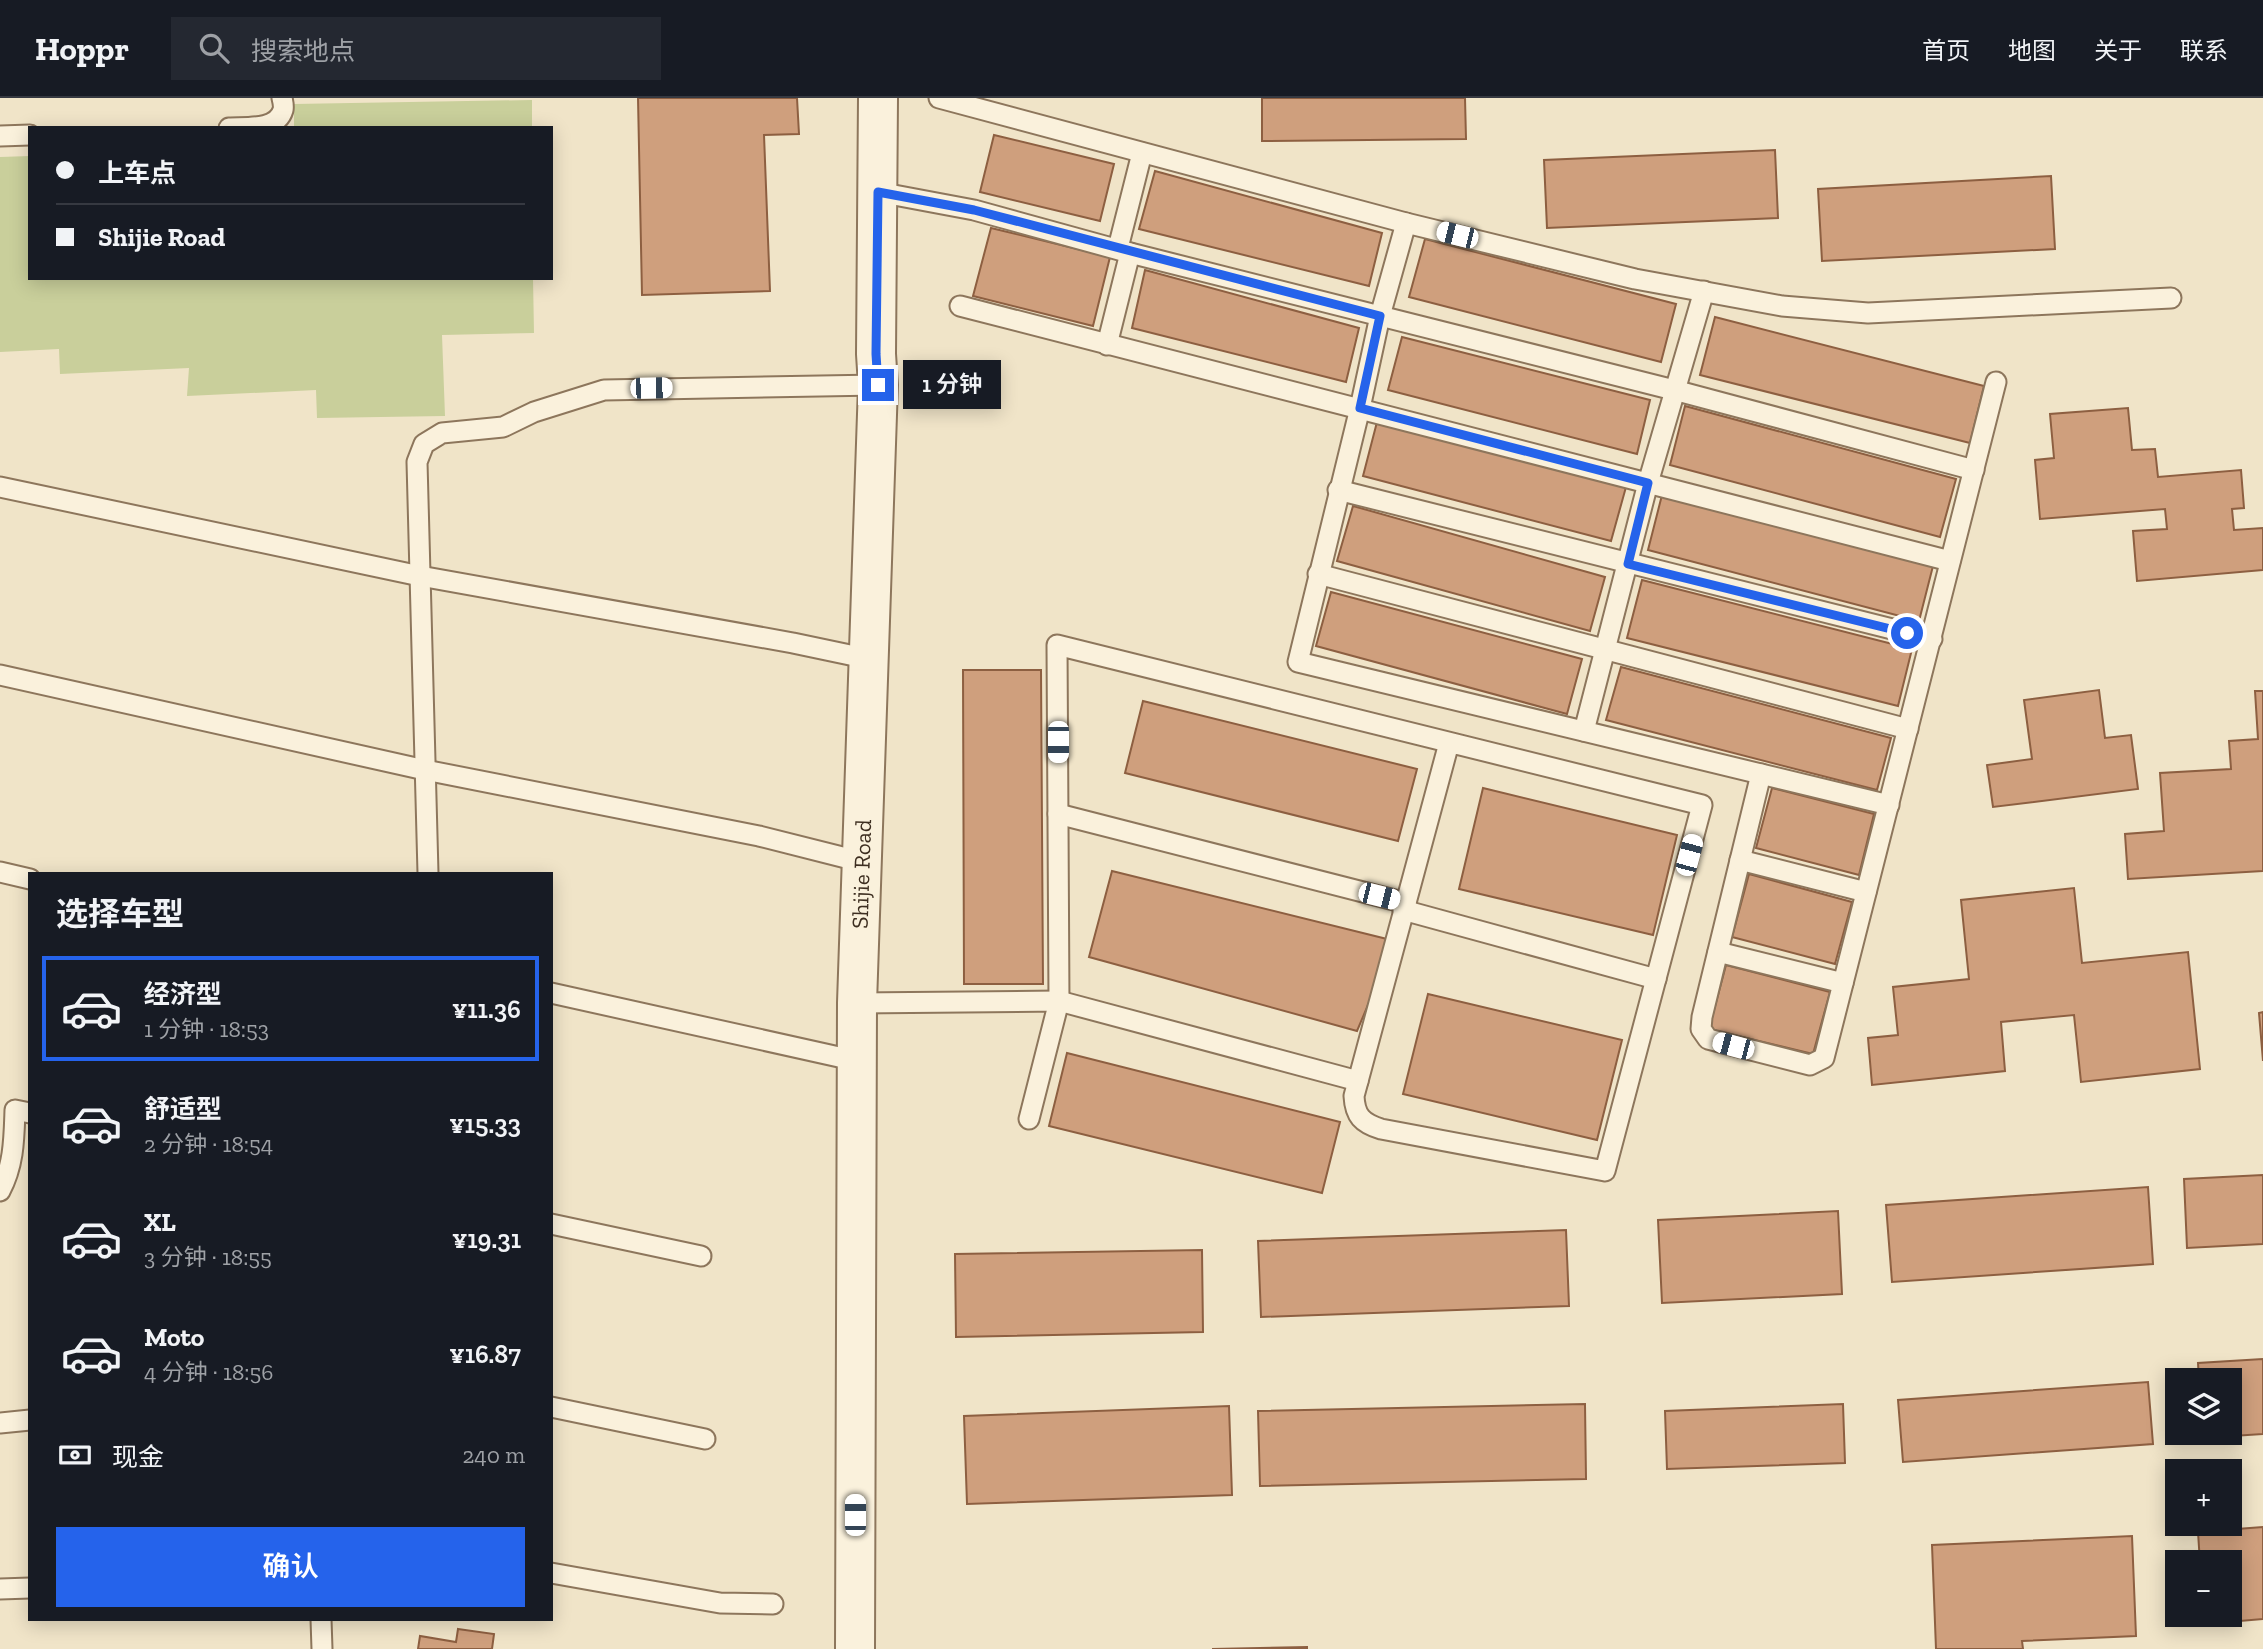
<!DOCTYPE html>
<html lang="zh">
<meta charset="utf-8">
<style>
body{margin:0;font-family:"Zilla Slab","Noto Sans SC",serif;background:#242831;color:#f1f3f6;height:100vh;display:flex;flex-direction:column;font-size:26px;white-space:nowrap}
*{box-sizing:border-box;margin:0}
p{font-size:23px;color:#9ea1a6}
.icon{flex:none;width:38px;height:38px;fill:none;stroke:currentColor;stroke-width:2;stroke-linecap:round;stroke-linejoin:round}
.map{position:relative;flex:1;overflow:hidden}
.sheet{position:absolute;left:28px;top:774px;width:525px;height:749px;display:flex;flex-direction:column;background:#171b24;border-radius:0px;box-shadow:0 4px 18px #0003}
.sheet>*{flex:none}
.guide{position:absolute;left:28px;top:28px;width:525px;height:154px;border-radius:0px;box-shadow:0 4px 18px #0003;display:grid;align-content:center;height:154px;padding:0 28px;background:#171b24}
.tools{position:absolute;left:2165px;top:1270px;display:grid;gap:14px}
.tools a{display:grid;place-items:center;width:77px;height:77px;border-radius:0px;background:#171b24;box-shadow:0 4px 18px #0003;font-size:35px}
.end{position:absolute;width:32px;height:32px;margin:-16px;border:9px solid #2563eb;background:#fff;box-shadow:0 0 0 4px #fff}
.from{border-radius:50%}
.bubble{position:absolute;height:49px;border-radius:0px;background:#171b24;box-shadow:0 4px 18px #0003;font-size:23px;font-weight:600;line-height:49px;text-align:center}
.car{position:absolute;width:21px;height:42px;margin:-21px -10px;border-radius:9px;box-shadow:0 0 5px 2px #0007;background:linear-gradient(#fff 24%,#345 0 40%,#fff 0 76%,#345 0 86%,#fff 0)}
.guide b{display:flex;align-items:center;gap:24px;height:66px;font-size:26px}
.guide b+b{border-top:2px solid #363941}
.guide i{width:18px;height:18px;background:#f1f3f6}
ul{padding:0;list-style:none}
li{display:flex;align-items:center;gap:21px;height:105px;margin:0 14px 10px;padding:0 14px;border:4px solid transparent;border-radius:0px}
li div{flex:1}
li b{display:block;font-size:26px}
li em{font-style:normal;font-weight:600}
li.current{border-color:#2563eb}
li>.icon{width:63px;height:63px;stroke-width:1.5}
h2{padding:0 28px;font-size:32px;line-height:84px}
.pay{display:flex;align-items:center;gap:18px;height:77px;padding:0 28px;font-size:26px}
.pay p{margin-inline-start:auto}
.action{display:flex;gap:14px;margin-top:auto;padding:14px 28px}
.action a{flex:1;height:80px;border-radius:0px;background:#2563eb;color:#fff;font-size:28px;font-weight:600;line-height:80px;text-align:center}
header{display:flex;align-items:center;gap:42px;box-sizing:border-box;height:98px;padding:0 35px;background:#171b24;border-bottom:2px solid #363941}
header strong{font-size:33px}
nav{display:flex;gap:38px;margin-inline-start:auto;font-size:24px}
.search{width:490px;height:63px;background:#242831;display:flex;align-items:center;gap:18px;box-sizing:border-box;padding:0 24px;border-radius:0px;color:#9ea1a6;font-size:26px}
.map>svg:first-child{display:block}
.green{fill:#c9cf9b}
.building{fill:#cf9f7d;stroke:#8d5f41;stroke-width:2}
.lines{fill:none;stroke-linecap:round;stroke-linejoin:round}
.service-casing{stroke:#8d765c;stroke-width:23}
.tertiary-casing{stroke:#8d765c;stroke-width:42}
.service{stroke:#faf1dc;stroke-width:19}
.tertiary{stroke:#faf1dc;stroke-width:38}
.route{stroke:#2563eb;stroke-width:9}
.labels{text-anchor:middle;dominant-baseline:central;stroke-width:6;stroke-linejoin:round;paint-order:stroke}
.street-label{font-size:23px;fill:#3d2e20;stroke:#f7eed8}
</style>
<header>
<strong>Hoppr</strong>
<div class="search"><svg class="icon" aria-label="search" viewBox="0 0 24 24"><circle cx="10" cy="10" r="6"/><path d="M15 15l6 6"/></svg>搜索地点</div>
<nav><a>首页</a><a>地图</a><a>关于</a><a>联系</a></nav>
</header>
<div class="map">
<svg width="2263" height="1551" viewBox="0 0 2263 1551">
<rect width="100%" height="100%" fill="#f0e4c8"/>
<g class="green">
<path d="M 532,2 L 532,30 L 294,30 L 294,6 Z"/>
<path d="M 30,58 L 30,180 L 533,180 L 534,235 L 442,237 L 445,318 L 317,320 L 316,292 L 187,298 L 189,270 L 60,276 L 59,251 L 0,254 L 0,59 Z"/>
</g>
<g class="building">
<path d="M 638,0 L 797,0 L 799,36 L 764,37 L 770,193 L 642,197 Z"/>
<path d="M 1262,0 L 1465,0 L 1466,41 L 1262,43 Z"/>
<path d="M 994,37 L 1114,66 L 1100,123 L 980,94 Z"/>
<path d="M 1775,52 L 1778,120 L 1547,130 L 1544,62 Z"/>
<path d="M 1155,73 L 1382,135 L 1369,188 L 1139,131 Z"/>
<path d="M 2051,78 L 2055,151 L 1822,163 L 1818,91 Z"/>
<path d="M 991,130 L 1110,159 L 1093,228 L 973,198 Z"/>
<path d="M 1425,141 L 1676,206 L 1661,264 L 1409,199 Z"/>
<path d="M 1145,172 L 1359,230 L 1346,284 L 1132,230 Z"/>
<path d="M 1715,219 L 1984,288 L 1970,345 L 1700,277 Z"/>
<path d="M 1402,239 L 1650,302 L 1637,356 L 1388,292 Z"/>
<path d="M 1685,308 L 1956,381 L 1940,439 L 1670,367 Z"/>
<path d="M 2128,310 L 2132,352 L 2155,351 L 2158,379 L 2241,372 L 2244,410 L 2232,411 L 2234,432 L 2263,430 L 2263,472 L 2137,483 L 2133,433 L 2167,431 L 2165,411 L 2040,421 L 2035,362 L 2054,360 L 2050,316 Z"/>
<path d="M 1377,324 L 1626,389 L 1611,443 L 1363,378 Z"/>
<path d="M 1662,397 L 1933,468 L 1919,523 L 1648,452 Z"/>
<path d="M 1353,408 L 1605,479 L 1590,533 L 1337,463 Z"/>
<path d="M 1642,482 L 1912,551 L 1898,608 L 1627,540 Z"/>
<path d="M 1331,494 L 1582,561 L 1567,616 L 1316,548 Z"/>
<path d="M 1621,569 L 1891,640 L 1877,692 L 1606,622 Z"/>
<path d="M 963,572 L 1041,572 L 1043,886 L 964,886 Z"/>
<path d="M 2099,592 L 2105,640 L 2131,637 L 2138,691 L 1993,709 L 1987,667 L 2032,661 L 2024,602 Z"/>
<path d="M 2255,593 L 2263,593 L 2263,773 L 2128,781 L 2125,736 L 2164,733 L 2160,675 L 2231,671 L 2229,643 L 2258,641 Z"/>
<path d="M 1143,603 L 1417,671 L 1398,743 L 1125,675 Z"/>
<path d="M 1483,690 L 1677,737 L 1653,837 L 1459,791 Z"/>
<path d="M 1772,690 L 1874,716 L 1859,777 L 1756,750 Z"/>
<path d="M 1112,773 L 1395,843 L 1357,933 L 1089,859 Z"/>
<path d="M 1749,776 L 1852,804 L 1835,866 L 1732,839 Z"/>
<path d="M 2074,790 L 2082,865 L 2188,854 L 2200,971 L 2081,984 L 2074,917 L 2001,924 L 2005,973 L 1872,987 L 1868,940 L 1898,937 L 1893,889 L 1969,881 L 1961,802 Z"/>
<path d="M 1726,867 L 1830,894 L 1813,956 L 1709,931 Z"/>
<path d="M 1428,896 L 1622,942 L 1597,1042 L 1403,996 Z"/>
<path d="M 2263,914 L 2263,963 L 2259,915 Z"/>
<path d="M 1067,955 L 1340,1024 L 1322,1095 L 1049,1028 Z"/>
<path d="M 2263,1077 L 2263,1146 L 2187,1150 L 2184,1081 Z"/>
<path d="M 2148,1089 L 2153,1166 L 1892,1184 L 1886,1107 Z"/>
<path d="M 1838,1113 L 1842,1196 L 1662,1205 L 1658,1122 Z"/>
<path d="M 1566,1132 L 1569,1208 L 1261,1219 L 1258,1143 Z"/>
<path d="M 1202,1152 L 1203,1234 L 956,1239 L 955,1156 Z"/>
<path d="M 2263,1261 L 2263,1336 L 2202,1340 L 2202,1335 L 2230,1335 L 2230,1283 L 2199,1283 L 2198,1265 Z"/>
<path d="M 2148,1284 L 2153,1346 L 1903,1364 L 1898,1302 Z"/>
<path d="M 1585,1306 L 1586,1381 L 1260,1388 L 1258,1313 Z"/>
<path d="M 1843,1306 L 1845,1365 L 1667,1371 L 1665,1313 Z"/>
<path d="M 1229,1308 L 1232,1397 L 967,1406 L 964,1318 Z"/>
<path d="M 2263,1429 L 2263,1521 L 2205,1526 L 2205,1517 L 2230,1517 L 2230,1465 L 2200,1465 L 2198,1434 Z"/>
<path d="M 2132,1438 L 2136,1538 L 2022,1543 L 2023,1551 L 1936,1551 L 1932,1447 Z"/>
<path d="M 458,1531 L 494,1536 L 492,1551 L 418,1551 L 420,1538 L 456,1544 Z"/>
<path d="M 1307,1549 L 1307,1551 L 1212,1551 Z"/>
</g>
<g class="lines">
<defs>
<g id="service">
<path d="M 939,0 L 1406,125 L 1635,181 L 1782,208 L 1868,215 L 2171,200"/>
<path d="M 229,30 C 245,29 277,33 283,12 C 284,8 283,4 282,0"/>
<path d="M 0,38 L 30,37"/>
<path d="M 878,94 L 974,112 L 1130,155 L 1674,292 L 1974,372"/>
<path d="M 1406,125 L 1380,218 L 1360,310 L 1298,564 L 1889,707"/>
<path d="M 1118,150 L 1142,55"/>
<path d="M 960,208 L 1950,463"/>
<path d="M 1107,247 L 1130,155"/>
<path d="M 0,389 L 420,478 L 793,545 L 869,561"/>
<path d="M 1338,392 L 1932,541"/>
<path d="M 1318,476 L 1908,631"/>
<path d="M 0,577 L 425,672 L 759,738 L 862,764"/>
<path d="M 1584,633 L 1648,385 L 1704,193"/>
<path d="M 1761,676 L 1702,919 L 1701,931 L 1708,941 L 1810,967 L 1824,960 L 1996,284"/>
<path d="M 1058,716 L 1406,805"/>
<path d="M 1740,762 L 1866,794"/>
<path d="M 0,774 L 30,781"/>
<path d="M 428,775 L 417,364 L 424,346 L 442,335 L 503,329 L 534,314 L 604,292 L 878,287"/>
<path d="M 1403,812 L 1656,881"/>
<path d="M 1718,854 L 1843,885"/>
<path d="M 551,895 L 857,963"/>
<path d="M 857,905 L 1059,903 L 1358,983"/>
<path d="M 1029,1021 L 1059,903 L 1057,547 L 1702,707 L 1605,1073 L 1381,1031 C 1362,1025 1355,1018 1354,998 L 1449,645"/>
<path d="M 0,1093 C 14,1067 14,1041 15,1012 L 30,1015"/>
<path d="M 551,1126 L 701,1158"/>
<path d="M 551,1309 L 705,1341"/>
<path d="M 0,1325 L 30,1322"/>
<path d="M 551,1475 L 720,1505 L 773,1506"/>
<path d="M 0,1491 L 30,1490"/>
<path d="M 321,1521 L 322,1551"/>
</g>
<g id="tertiary">
<path id="s1" d="M 855,1551 L 857,905 L 878,287 L 876,256 L 878,0"/>
</g>
</defs>
<use href="#service" class="service-casing"/>
<use href="#tertiary" class="tertiary-casing"/>
<use href="#service" class="service"/>
<use href="#tertiary" class="tertiary"/>
</g>
<g class="lines">
<path class="route" d="M 878,287 L 876,256 L 878,94 L 974,112 L 1380,218 L 1360,310 L 1648,385 L 1628,466 L 1907,535"/>
</g>
<g class="labels">
<g class="street-label">
<text stroke="none"><textPath href="#s1" startOffset="775">Shijie Road</textPath></text>
</g>
</g>
</svg>
<div class="tools">
<a><svg class="icon" aria-label="layers" viewBox="0 0 24 24"><path d="M12 4l9 5-9 5-9-5zM3 14l9 5 9-5"/></svg></a>
<a>+</a>
<a>−</a>
</div>
<i class="end from" style="left:1907px;top:535px"></i>
<i class="end" style="left:878px;top:287px"></i>
<div class="bubble" style="left:903px;top:262px;width:98px">1 分钟</div>
<i class="car" style="left:1457px;top:137px;rotate:284deg"></i>
<i class="car" style="left:651px;top:290px;rotate:89deg"></i>
<i class="car" style="left:1058px;top:644px;rotate:180deg"></i>
<i class="car" style="left:1689px;top:757px;rotate:15deg"></i>
<i class="car" style="left:1379px;top:798px;rotate:104deg"></i>
<i class="car" style="left:1733px;top:948px;rotate:285deg"></i>
<i class="car" style="left:855px;top:1417px;rotate:0deg"></i>
<div class="guide">
<b><i class="from"></i>上车点</b>
<b><i></i>Shijie Road</b>
</div>
<section class="sheet">
<h2>选择车型</h2>
<ul>
<li class="current"><svg class="icon" aria-label="car" viewBox="0 0 24 24"><path d="M5 17H2v-5l4-1 3-4h7l3 4 3 1v5h-3M9 17h6M6 11h13"/><circle cx="7" cy="17" r="2"/><circle cx="17" cy="17" r="2"/></svg><div><b>经济型</b><p>1 分钟 · 18:53</p></div><em>¥11.36</em></li>
<li><svg class="icon" aria-label="car" viewBox="0 0 24 24"><path d="M5 17H2v-5l4-1 3-4h7l3 4 3 1v5h-3M9 17h6M6 11h13"/><circle cx="7" cy="17" r="2"/><circle cx="17" cy="17" r="2"/></svg><div><b>舒适型</b><p>2 分钟 · 18:54</p></div><em>¥15.33</em></li>
<li><svg class="icon" aria-label="car" viewBox="0 0 24 24"><path d="M5 17H2v-5l4-1 3-4h7l3 4 3 1v5h-3M9 17h6M6 11h13"/><circle cx="7" cy="17" r="2"/><circle cx="17" cy="17" r="2"/></svg><div><b>XL</b><p>3 分钟 · 18:55</p></div><em>¥19.31</em></li>
<li><svg class="icon" aria-label="car" viewBox="0 0 24 24"><path d="M5 17H2v-5l4-1 3-4h7l3 4 3 1v5h-3M9 17h6M6 11h13"/><circle cx="7" cy="17" r="2"/><circle cx="17" cy="17" r="2"/></svg><div><b>Moto</b><p>4 分钟 · 18:56</p></div><em>¥16.87</em></li>
</ul>
<div class="pay"><svg class="icon" aria-label="cash" viewBox="0 0 24 24"><path d="M3 7h18v10H3z"/><circle cx="12" cy="12" r="2"/></svg>现金<p>240 m</p></div>
<div class="action"><a>确认</a></div>
</section>
</div>
